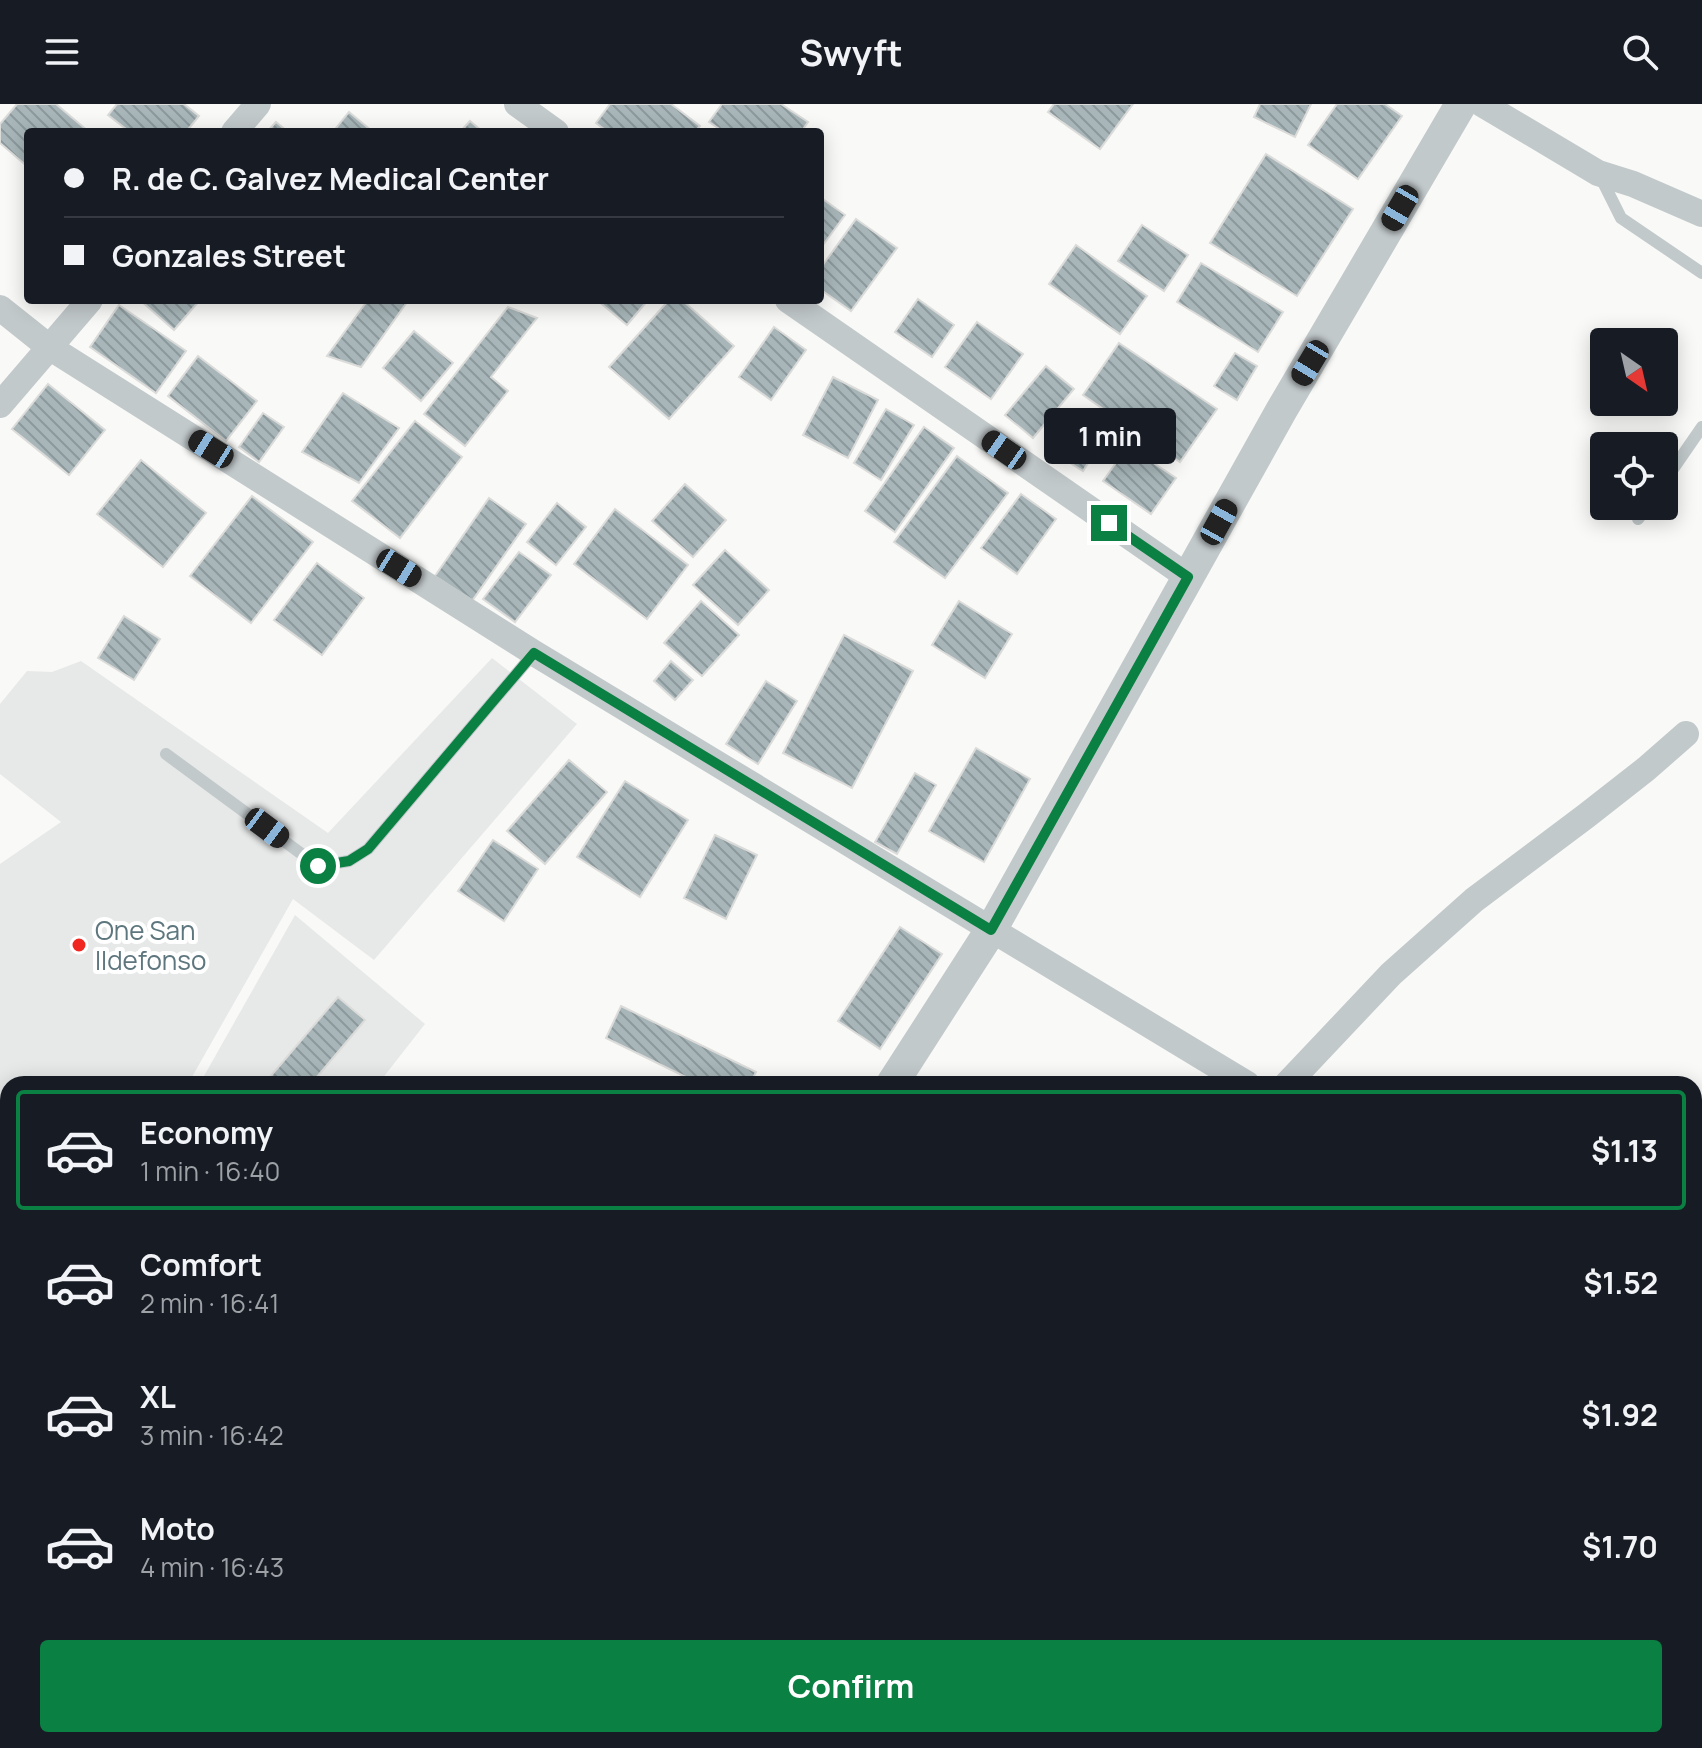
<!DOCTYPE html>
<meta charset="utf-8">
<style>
body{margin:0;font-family:Manrope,sans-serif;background:#20242c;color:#f1f3f6;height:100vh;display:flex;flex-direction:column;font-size:30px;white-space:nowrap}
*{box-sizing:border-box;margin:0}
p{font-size:26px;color:#9ea1a6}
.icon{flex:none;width:44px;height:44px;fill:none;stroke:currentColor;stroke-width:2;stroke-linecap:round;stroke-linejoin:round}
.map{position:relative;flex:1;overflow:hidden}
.details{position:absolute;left:0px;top:972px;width:1702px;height:672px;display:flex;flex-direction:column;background:#171b24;border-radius:24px 24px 0 0;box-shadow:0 4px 20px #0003}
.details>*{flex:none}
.banner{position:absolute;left:24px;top:24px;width:800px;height:176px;border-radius:8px;box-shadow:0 4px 20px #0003;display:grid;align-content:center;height:176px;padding:0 40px;background:#171b24}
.needle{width:52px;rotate:146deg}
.tools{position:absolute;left:1590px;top:224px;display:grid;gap:16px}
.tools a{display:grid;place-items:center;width:88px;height:88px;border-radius:8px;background:#171b24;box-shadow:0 4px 20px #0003;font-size:40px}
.end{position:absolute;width:36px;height:36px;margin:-18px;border:10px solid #0b8043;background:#fff;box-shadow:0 0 0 4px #fff}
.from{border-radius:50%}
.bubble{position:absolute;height:56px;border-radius:8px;background:#171b24;box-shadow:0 4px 20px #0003;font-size:26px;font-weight:700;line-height:56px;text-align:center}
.car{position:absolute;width:24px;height:48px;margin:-24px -12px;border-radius:10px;box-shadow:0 0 6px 2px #0007;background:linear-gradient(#222 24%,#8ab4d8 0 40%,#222 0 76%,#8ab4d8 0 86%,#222 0)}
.banner b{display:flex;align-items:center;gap:28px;height:76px;font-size:30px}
.banner b+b{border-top:2px solid #363941}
.banner i{width:20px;height:20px;background:#f1f3f6}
ul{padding:14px 0 0;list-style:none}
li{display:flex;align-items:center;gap:24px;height:120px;margin:0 16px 12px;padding:0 24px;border:4px solid transparent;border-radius:8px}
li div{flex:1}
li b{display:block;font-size:30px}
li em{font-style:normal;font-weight:700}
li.current{border-color:#0b8043}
li>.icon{width:72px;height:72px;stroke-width:1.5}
.cta{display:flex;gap:16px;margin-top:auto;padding:16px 40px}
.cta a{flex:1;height:92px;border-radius:8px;background:#0b8043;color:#fff;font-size:32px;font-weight:700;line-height:92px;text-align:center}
header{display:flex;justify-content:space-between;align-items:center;height:104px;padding:0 40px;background:#171b24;font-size:36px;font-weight:700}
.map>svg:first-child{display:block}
.built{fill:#e7e9e8}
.building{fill:url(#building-back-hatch);stroke:#dbdbd9;stroke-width:2}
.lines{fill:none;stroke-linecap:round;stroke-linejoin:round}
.trunk-casing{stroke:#b5bcbe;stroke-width:46}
.service{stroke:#c2c9cb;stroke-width:12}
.minor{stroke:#c2c9cb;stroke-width:26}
.tertiary{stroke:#c2c9cb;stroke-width:32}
.trunk{stroke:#fff;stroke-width:42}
.route{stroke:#0b8043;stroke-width:10}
.poi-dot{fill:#f02720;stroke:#fff;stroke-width:3}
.labels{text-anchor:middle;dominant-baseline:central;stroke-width:8;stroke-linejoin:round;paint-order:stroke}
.poi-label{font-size:26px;fill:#5e767e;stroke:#fff;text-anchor:start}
</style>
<header><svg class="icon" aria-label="menu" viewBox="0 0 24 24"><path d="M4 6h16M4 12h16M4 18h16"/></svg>Swyft<svg class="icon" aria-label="search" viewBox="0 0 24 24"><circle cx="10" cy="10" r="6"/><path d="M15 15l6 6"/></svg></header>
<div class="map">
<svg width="1702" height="1644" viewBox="0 0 1702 1644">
<defs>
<pattern id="building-back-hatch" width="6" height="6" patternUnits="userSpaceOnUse" patternTransform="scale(2)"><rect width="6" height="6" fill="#a8b6b9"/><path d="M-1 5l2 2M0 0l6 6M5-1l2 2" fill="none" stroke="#8c999c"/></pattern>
</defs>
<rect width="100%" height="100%" fill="#f9f9f7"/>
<g class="built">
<path d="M 492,554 L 577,620 L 374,856 L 293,795 L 188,980 L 8,980 L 8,1144 L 0,1151 L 0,760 L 61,718 L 0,670 L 0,600 L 27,567 L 52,568 L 81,557 L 328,729 Z"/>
<path d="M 295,811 L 425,920 L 378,980 L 206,980 L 204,972 Z"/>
</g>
<g class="building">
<path d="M 17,0 L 56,0 L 89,28 L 28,28 L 28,63 L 0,39 L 0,20 Z"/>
<path d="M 117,0 L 184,0 L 199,12 L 186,28 L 130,28 L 108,11 Z"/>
<path d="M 610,0 L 671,0 L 700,22 L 695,28 L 608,28 L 596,19 Z"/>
<path d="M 722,0 L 781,0 L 808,18 L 801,28 L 724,28 L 709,18 Z"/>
<path d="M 1054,0 L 1133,0 L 1100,45 L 1048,8 Z"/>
<path d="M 1260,0 L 1311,0 L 1295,33 L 1254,13 Z"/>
<path d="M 1337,0 L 1385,0 L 1402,12 L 1358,75 L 1308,41 Z"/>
<path d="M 349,8 L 373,28 L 333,28 Z"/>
<path d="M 470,17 L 483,28 L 460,28 Z"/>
<path d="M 276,18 L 288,28 L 267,28 Z"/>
<path d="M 1266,50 L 1353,105 L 1297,192 L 1210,139 Z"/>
<path d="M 820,93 L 845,111 L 820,145 Z"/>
<path d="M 856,115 L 897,144 L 851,207 L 820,185 L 820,165 Z"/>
<path d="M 1142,121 L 1188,151 L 1164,187 L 1118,157 Z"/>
<path d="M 1076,141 L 1147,192 L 1120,230 L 1049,180 Z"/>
<path d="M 1201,159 L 1283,208 L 1258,248 L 1177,198 Z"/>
<path d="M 918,195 L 954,221 L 932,253 L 895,228 Z"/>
<path d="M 140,196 L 200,196 L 174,226 Z"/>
<path d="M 368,196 L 404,196 L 407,198 L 361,263 L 327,252 Z"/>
<path d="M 597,196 L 648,196 L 627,221 Z"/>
<path d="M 669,196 L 682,196 L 734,242 L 669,315 L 609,263 Z"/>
<path d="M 119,201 L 186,247 L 156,289 L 90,243 Z"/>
<path d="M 508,203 L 537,214 L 491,273 L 508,287 L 465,342 L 424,310 Z"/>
<path d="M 977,218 L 1023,250 L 991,295 L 945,263 Z"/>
<path d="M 774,223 L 806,246 L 771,296 L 739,273 Z"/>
<path d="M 414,227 L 453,259 L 421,297 L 383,264 Z"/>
<path d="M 1119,239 L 1217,305 L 1180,358 L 1083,291 Z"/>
<path d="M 1235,249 L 1257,262 L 1237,296 L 1214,282 Z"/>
<path d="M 198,252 L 257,297 L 226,337 L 168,292 Z"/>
<path d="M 1046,262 L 1074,285 L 1033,334 L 1005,311 Z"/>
<path d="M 833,273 L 878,296 L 848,354 L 803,331 Z"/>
<path d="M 48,280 L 105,326 L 69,371 L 12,325 Z"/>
<path d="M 343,289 L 399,324 L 359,379 L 302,348 Z"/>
<path d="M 886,305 L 914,321 L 881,376 L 854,359 Z"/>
<path d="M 263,309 L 284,323 L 259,358 L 239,343 Z"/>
<path d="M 415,317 L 462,353 L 400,434 L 352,397 Z"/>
<path d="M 1067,319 L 1100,340 L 1083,367 L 1050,346 Z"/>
<path d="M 924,323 L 954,344 L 895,428 L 865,407 Z"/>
<path d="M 1128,342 L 1176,374 L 1151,410 L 1103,377 Z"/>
<path d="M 957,352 L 1008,389 L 945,474 L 894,438 Z"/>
<path d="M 141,356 L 206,409 L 163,463 L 97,410 Z"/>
<path d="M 685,380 L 726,416 L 693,453 L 652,417 Z"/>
<path d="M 1021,390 L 1056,415 L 1017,470 L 981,444 Z"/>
<path d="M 252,392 L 313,438 L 251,519 L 190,472 Z"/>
<path d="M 489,394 L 526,420 L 472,497 L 435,472 Z"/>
<path d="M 557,399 L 586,423 L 556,461 L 527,438 Z"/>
<path d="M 615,405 L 688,461 L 647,515 L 574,460 Z"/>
<path d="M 725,446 L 769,486 L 738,521 L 693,481 Z"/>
<path d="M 519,448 L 551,471 L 515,518 L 483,495 Z"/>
<path d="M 317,459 L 364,494 L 322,551 L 274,516 Z"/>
<path d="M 701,497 L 739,531 L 702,572 L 664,539 Z"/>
<path d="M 959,497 L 1012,530 L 985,574 L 932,541 Z"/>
<path d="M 124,512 L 160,535 L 134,576 L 98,554 Z"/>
<path d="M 844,531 L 913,567 L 852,684 L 783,649 Z"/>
<path d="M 671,557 L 693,576 L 675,596 L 654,577 Z"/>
<path d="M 766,577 L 797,597 L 758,660 L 726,640 Z"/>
<path d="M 976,644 L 1030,675 L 984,758 L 929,727 Z"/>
<path d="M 569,656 L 607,688 L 545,760 L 507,727 Z"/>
<path d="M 915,669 L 936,681 L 897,750 L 875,738 Z"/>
<path d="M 625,677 L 688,716 L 640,793 L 577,753 Z"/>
<path d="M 715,731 L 757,751 L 726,815 L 684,794 Z"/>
<path d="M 493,736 L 538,765 L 504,817 L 458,787 Z"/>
<path d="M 900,823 L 942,850 L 880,945 L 838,917 Z"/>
<path d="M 338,893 L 365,916 L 311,980 L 264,980 Z"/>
<path d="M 621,902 L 756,968 L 750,980 L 700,980 L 606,934 Z"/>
<path d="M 8,1430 L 8,1621 L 0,1630 L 0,1440 Z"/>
<path d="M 335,1636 L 428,1636 L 424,1644 L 330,1644 Z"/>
</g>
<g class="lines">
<defs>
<g id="trunk">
<path d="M 0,1229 L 8,1237"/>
<path d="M 591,1636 L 609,1644"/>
</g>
</defs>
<use href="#trunk" class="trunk-casing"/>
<g class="service">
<path d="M 1600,72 L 1621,114 L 1702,169"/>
<path d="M 1664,378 L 1702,323"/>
<path d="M 1638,415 L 1648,402"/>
<path d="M 166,650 L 318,762 L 349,757 L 368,745 L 534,549"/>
<path d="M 0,1189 L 8,1182"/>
</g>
<g class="minor">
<path d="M 517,0 L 556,28"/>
<path d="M 1482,0 L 1598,69 L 1633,80 L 1702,110"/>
<path d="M 234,28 L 258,0"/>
<path d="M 788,196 L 1188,473"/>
<path d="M 0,204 L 49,243 L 534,549 L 1247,980"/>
<path d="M 0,301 L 90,196"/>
<path d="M 1287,980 L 1391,870 L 1474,796 L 1586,712 L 1646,665 L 1686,630"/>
<path d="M 1694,1281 L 1702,1279"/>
<path d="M 1694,1323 L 1702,1332"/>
<path d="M 814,1644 L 817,1636"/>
</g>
<g class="tertiary">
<path d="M 892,980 L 991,826 L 1281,307 L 1461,0"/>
<path d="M 479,1644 L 484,1636"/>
</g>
<use href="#trunk" class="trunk"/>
</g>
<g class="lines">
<path class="route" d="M 318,762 L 349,757 L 368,745 L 534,549 L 991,826 L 1188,473 L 1109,419"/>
</g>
<circle class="poi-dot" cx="79" cy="841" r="8"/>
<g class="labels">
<g class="poi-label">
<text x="95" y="826">One San<tspan x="95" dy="30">Ildefonso</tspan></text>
</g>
</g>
</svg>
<div class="tools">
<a><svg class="needle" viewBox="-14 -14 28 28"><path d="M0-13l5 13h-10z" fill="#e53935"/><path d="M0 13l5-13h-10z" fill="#9ea1a6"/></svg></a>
<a><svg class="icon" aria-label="locate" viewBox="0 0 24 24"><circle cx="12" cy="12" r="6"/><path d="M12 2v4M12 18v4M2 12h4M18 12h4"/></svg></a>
</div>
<i class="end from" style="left:318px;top:762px"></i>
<i class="end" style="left:1109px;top:419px"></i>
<div class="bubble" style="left:1044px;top:304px;width:132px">1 min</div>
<i class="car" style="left:1400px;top:104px;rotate:210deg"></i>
<i class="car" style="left:1310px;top:259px;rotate:211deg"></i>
<i class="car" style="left:211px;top:345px;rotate:302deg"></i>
<i class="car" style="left:1004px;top:346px;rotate:305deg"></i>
<i class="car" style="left:1219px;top:418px;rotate:29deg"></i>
<i class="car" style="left:399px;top:464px;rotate:122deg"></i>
<i class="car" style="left:267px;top:724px;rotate:127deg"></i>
<div class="banner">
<b><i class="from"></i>R. de C. Galvez Medical Center</b>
<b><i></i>Gonzales Street</b>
</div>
<section class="details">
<ul>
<li class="current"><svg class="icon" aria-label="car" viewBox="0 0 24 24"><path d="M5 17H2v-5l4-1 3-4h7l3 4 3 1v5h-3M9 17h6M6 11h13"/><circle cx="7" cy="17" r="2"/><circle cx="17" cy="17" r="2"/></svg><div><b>Economy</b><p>1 min · 16:40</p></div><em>$1.13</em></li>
<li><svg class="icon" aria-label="car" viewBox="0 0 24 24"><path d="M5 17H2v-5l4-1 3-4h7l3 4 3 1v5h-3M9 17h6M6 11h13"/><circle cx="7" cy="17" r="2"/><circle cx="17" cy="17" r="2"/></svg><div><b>Comfort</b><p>2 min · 16:41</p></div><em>$1.52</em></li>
<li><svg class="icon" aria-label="car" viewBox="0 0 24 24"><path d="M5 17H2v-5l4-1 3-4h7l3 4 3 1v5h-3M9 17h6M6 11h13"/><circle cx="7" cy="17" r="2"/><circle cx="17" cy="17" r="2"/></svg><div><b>XL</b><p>3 min · 16:42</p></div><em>$1.92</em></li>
<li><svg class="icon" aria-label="car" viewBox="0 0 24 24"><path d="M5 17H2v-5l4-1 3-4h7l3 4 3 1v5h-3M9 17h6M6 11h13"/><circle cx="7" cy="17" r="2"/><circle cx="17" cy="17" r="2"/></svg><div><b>Moto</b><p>4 min · 16:43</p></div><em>$1.70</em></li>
</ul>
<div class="cta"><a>Confirm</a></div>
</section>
</div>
